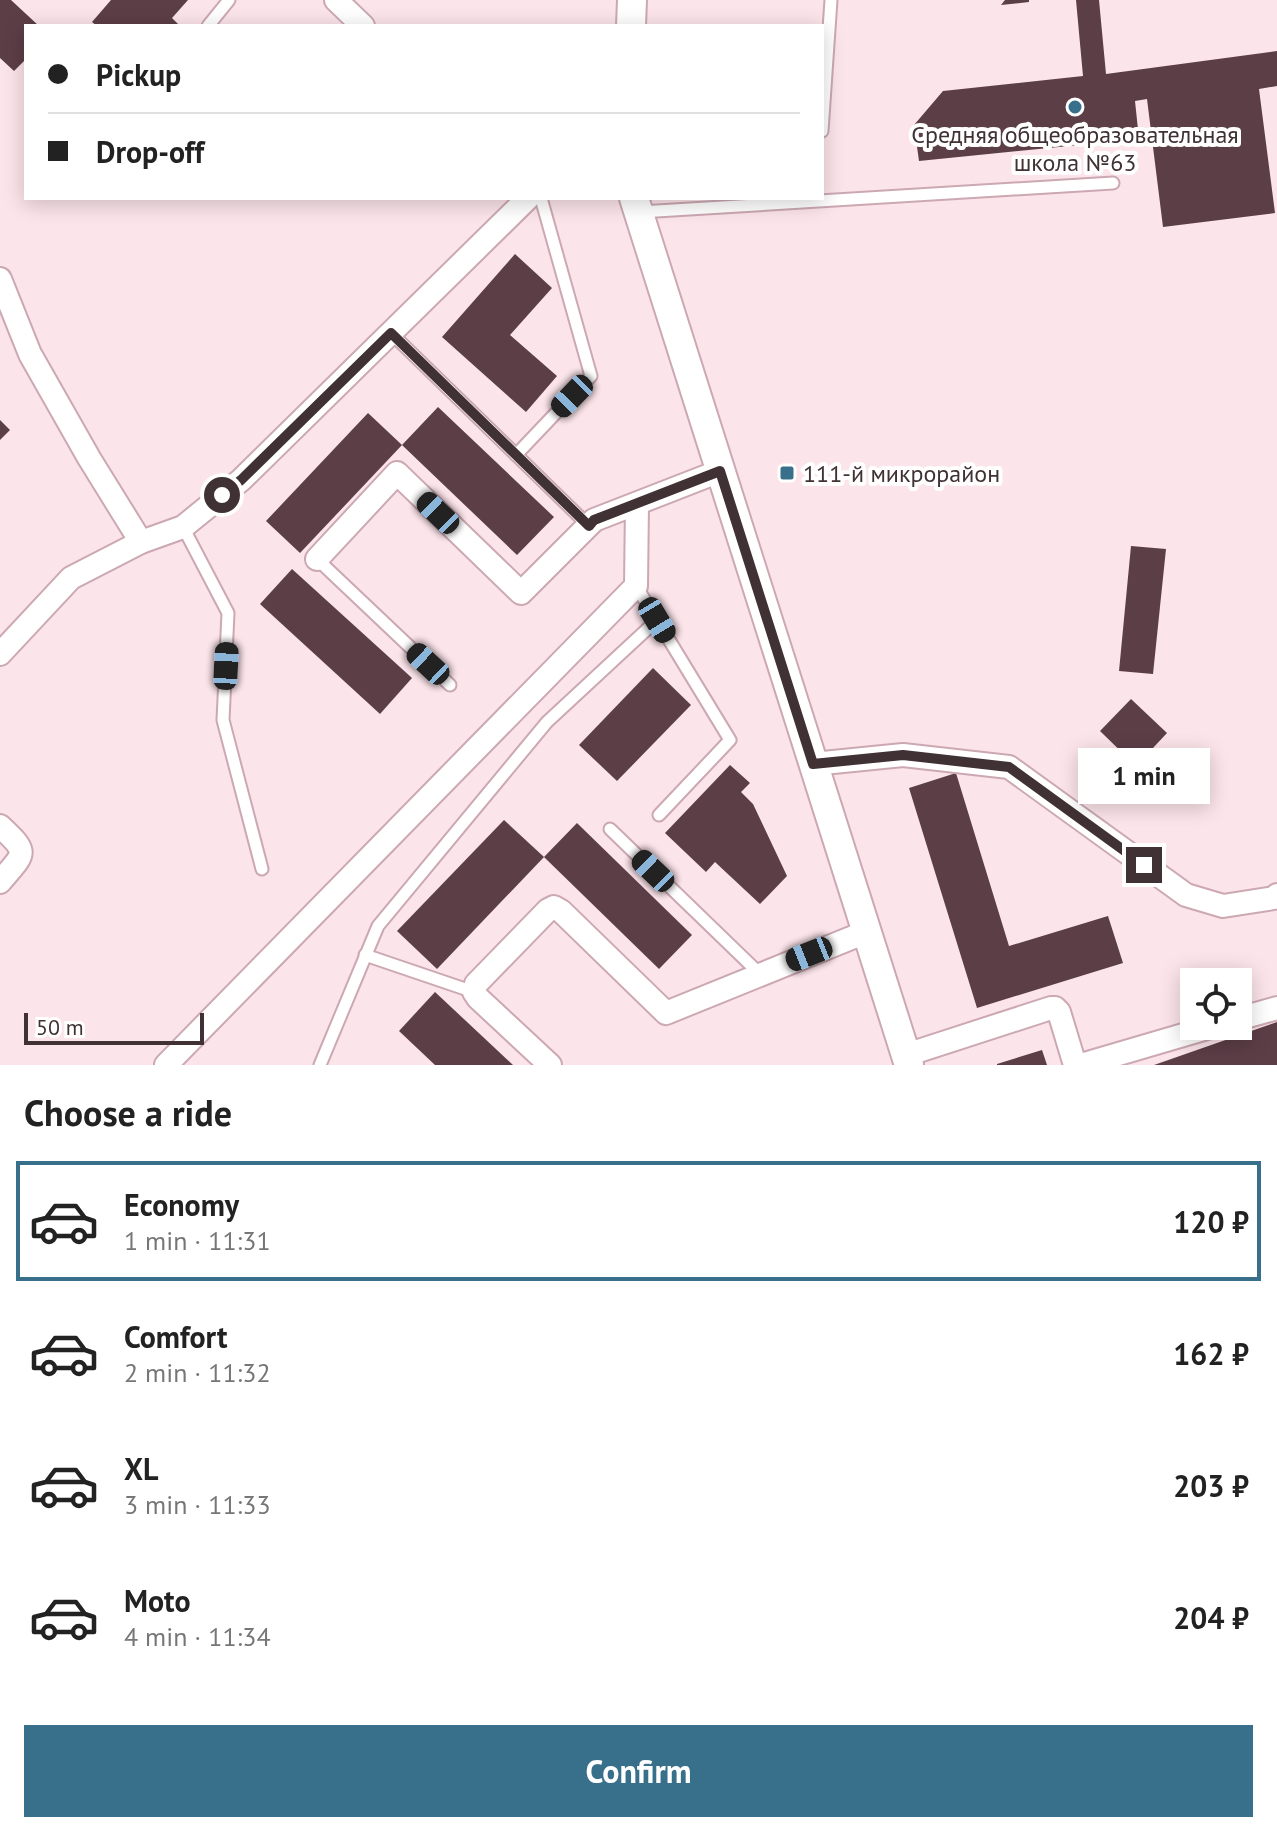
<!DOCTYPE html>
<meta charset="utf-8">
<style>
body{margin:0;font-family:"PT Sans",sans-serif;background:#f6f6f6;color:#222;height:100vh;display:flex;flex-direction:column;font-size:30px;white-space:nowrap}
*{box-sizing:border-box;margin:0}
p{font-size:26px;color:#767676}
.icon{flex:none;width:44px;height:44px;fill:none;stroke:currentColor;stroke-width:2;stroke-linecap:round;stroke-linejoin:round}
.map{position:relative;height:1065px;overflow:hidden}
.panel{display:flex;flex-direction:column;background:#fff;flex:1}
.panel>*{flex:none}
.hud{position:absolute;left:24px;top:24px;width:800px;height:176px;border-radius:0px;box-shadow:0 4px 20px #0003;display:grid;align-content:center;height:176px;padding:0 24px;background:#fff}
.fabs{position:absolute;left:1180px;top:968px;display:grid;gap:16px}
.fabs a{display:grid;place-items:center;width:72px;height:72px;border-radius:0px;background:#fff;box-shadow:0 4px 20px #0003;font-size:40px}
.scale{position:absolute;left:24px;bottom:20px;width:180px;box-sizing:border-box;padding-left:8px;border:4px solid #3f3134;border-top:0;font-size:22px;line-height:28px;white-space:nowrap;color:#3f3134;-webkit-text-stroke:6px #fff;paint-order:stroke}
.end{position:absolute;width:36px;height:36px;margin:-18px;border:10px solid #3f3134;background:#fff;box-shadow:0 0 0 4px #fff}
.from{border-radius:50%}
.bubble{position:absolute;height:56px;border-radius:0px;background:#fff;box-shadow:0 4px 20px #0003;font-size:26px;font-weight:700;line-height:56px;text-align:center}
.car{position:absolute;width:24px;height:48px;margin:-24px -12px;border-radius:10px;box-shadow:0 0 6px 2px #0007;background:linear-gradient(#222 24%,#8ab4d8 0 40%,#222 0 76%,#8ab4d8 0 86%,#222 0)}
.hud b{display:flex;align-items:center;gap:28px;height:76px;font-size:30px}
.hud b+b{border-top:2px solid #e0e0e0}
.hud i{width:20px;height:20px;background:#222}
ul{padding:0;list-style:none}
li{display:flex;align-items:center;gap:24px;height:120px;margin:0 16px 12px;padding:0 8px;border:4px solid transparent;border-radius:0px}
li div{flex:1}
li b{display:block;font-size:30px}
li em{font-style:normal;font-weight:700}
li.on{border-color:#386f8a}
li>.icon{width:72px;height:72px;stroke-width:1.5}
h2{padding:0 24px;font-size:36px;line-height:96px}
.cta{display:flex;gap:16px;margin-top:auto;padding:16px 24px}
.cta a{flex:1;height:92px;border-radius:0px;background:#386f8a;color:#fff;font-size:32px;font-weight:700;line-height:92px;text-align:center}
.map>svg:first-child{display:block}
.building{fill:#5c3e47}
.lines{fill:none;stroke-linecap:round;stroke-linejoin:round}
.service-casing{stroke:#cca8b2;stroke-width:15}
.minor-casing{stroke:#cca8b2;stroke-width:26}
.tertiary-casing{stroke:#cca8b2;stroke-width:32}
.service{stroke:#fff;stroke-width:11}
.minor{stroke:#fff;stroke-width:22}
.tertiary{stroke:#fff;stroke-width:28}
.route{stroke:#3f3134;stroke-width:10}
.poi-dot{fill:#386f8a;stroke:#fff;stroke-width:3}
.labels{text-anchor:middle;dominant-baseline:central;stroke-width:8;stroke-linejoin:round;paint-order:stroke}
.poi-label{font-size:24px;fill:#3f3134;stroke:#fff}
</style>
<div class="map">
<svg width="1277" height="1065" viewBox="0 0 1277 1065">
<rect width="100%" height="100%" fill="#fbe4ea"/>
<g class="building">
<path d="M 0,0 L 11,0 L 39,26 L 26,26 L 26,59 L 14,71 L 0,58 Z"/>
<path d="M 111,0 L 188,0 L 172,18 L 180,26 L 97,26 L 92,22 Z"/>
<path d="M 1005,0 L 1029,0 L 1029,2 L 1001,5 Z"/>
<path d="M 1076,0 L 1099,0 L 1106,74 L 1277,51 L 1277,86 L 1259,89 L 1275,213 L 1163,227 L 1147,99 L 1135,101 L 1139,139 L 919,161 L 914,125 L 943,91 L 1083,76 Z"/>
<path d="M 515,254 L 552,288 L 510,335 L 557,376 L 526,412 L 442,337 Z"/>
<path d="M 438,407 L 554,517 L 517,555 L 402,445 L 300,553 L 266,521 L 368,413 L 402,445 Z"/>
<path d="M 0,420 L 10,430 L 0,440 Z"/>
<path d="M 1131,546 L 1166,549 L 1153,674 L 1119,671 Z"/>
<path d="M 292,569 L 412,678 L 380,714 L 260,604 Z"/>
<path d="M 653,668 L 691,705 L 617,781 L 579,745 Z"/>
<path d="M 1131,699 L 1167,733 L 1136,766 L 1100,731 Z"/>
<path d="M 730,765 L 750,783 L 741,792 L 753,804 L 787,876 L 760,904 L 715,862 L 706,872 L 665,833 Z"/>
<path d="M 956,773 L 1009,946 L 1108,916 L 1123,963 L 977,1008 L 909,788 Z"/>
<path d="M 504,820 L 544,857 L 437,969 L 397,931 Z"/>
<path d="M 577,823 L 692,935 L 659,969 L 544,857 Z"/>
<path d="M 435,992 L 513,1065 L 435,1065 L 399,1031 Z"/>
<path d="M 1277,1022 L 1277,1065 L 1154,1065 Z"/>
<path d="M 1042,1050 L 1047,1065 L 997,1065 L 997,1064 Z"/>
</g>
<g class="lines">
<defs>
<g id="service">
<path d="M 208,26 L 229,0"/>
<path d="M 822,131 L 831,0"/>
<path d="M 640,212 L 1113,183"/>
<path d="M 391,333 L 589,526"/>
<path d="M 516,455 L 591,376 L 541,198"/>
<path d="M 183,527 L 228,613 L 223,720 L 262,869"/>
<path d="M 317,559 L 450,685"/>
<path d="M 657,620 L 730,740 L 659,815"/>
<path d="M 610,829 L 760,974"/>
<path d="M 365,955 L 474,992"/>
<path d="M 320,1065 L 378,926 L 547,722 L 657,620 L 636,586"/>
</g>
<g id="minor">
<path d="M 336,0 L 363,26"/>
<path d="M 0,279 L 30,354 L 89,458 L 141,542 L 183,527 L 241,480 L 528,198"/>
<path d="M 317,559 L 397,473 L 521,593 L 594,520 L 720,471"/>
<path d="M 0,654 L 71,578 L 141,542"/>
<path d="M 813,764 L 903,755 L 1009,767 L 1186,895 L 1223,906 L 1274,898 L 1277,895"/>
<path d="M 0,826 C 30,854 25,852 0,882"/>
<path d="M 1238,1019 L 1277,1008"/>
<path d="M 906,1055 L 1051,1008 L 1055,1008 L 1059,1012 L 1075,1065"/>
<path d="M 166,1065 L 636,586 L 637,504"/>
<path d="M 550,1065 L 478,998 L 474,992 L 476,984 L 548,910 L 554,907 L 561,911 L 666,1013 L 866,932"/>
<path d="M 1081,1065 L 1214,1026"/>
</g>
<g id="tertiary">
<path d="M 631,26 L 632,0"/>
<path d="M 634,198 L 909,1065"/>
</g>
</defs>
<use href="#service" class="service-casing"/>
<use href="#minor" class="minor-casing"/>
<use href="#tertiary" class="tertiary-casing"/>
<use href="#service" class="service"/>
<use href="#minor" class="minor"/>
<use href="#tertiary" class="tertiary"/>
</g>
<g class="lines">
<path class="route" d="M 222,495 L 241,480 L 391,333 L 589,526 L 594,520 L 720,471 L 813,764 L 903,755 L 1009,767 L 1144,865"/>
</g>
<g class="poi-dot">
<circle cx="1075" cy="107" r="8"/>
<rect x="779" y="465" width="16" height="16" rx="4"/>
</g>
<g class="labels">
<g class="poi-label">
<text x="1075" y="134">Средняя общеобразовательная<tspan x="1075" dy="28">школа №63</tspan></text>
<text x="803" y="473" text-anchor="start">111-й микрорайон</text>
</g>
</g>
</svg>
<div class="fabs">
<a><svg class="icon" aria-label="locate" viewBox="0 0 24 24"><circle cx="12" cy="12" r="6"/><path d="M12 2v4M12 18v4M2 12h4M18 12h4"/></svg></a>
</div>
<div class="scale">50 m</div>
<i class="end from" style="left:222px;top:495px"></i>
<i class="end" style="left:1144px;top:865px"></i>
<div class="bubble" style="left:1078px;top:748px;width:132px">1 min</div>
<i class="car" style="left:572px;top:396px;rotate:224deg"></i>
<i class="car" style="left:438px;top:513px;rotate:314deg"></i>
<i class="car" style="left:657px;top:620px;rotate:149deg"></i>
<i class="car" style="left:428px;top:664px;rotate:313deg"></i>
<i class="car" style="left:226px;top:666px;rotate:3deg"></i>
<i class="car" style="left:653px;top:871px;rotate:314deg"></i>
<i class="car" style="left:809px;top:954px;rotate:248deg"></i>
<div class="hud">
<b><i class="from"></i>Pickup</b>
<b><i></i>Drop-off</b>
</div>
</div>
<section class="panel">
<h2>Choose a ride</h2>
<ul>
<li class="on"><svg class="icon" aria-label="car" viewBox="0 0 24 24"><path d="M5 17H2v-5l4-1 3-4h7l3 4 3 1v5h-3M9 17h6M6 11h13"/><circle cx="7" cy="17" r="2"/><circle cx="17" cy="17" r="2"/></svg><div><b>Economy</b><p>1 min · 11:31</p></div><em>120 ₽</em></li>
<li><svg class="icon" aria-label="car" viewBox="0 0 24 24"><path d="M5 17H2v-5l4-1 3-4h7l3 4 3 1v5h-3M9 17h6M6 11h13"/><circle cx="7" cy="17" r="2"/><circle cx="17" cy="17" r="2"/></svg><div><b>Comfort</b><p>2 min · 11:32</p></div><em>162 ₽</em></li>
<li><svg class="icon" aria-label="car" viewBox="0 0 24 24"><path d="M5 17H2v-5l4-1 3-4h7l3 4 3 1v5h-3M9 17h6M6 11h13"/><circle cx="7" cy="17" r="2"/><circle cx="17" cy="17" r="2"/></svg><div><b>XL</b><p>3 min · 11:33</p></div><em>203 ₽</em></li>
<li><svg class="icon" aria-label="car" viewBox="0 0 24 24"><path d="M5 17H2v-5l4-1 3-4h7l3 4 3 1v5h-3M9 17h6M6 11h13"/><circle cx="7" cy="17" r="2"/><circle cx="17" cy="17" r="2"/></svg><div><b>Moto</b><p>4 min · 11:34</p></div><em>204 ₽</em></li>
</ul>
<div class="cta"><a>Confirm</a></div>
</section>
